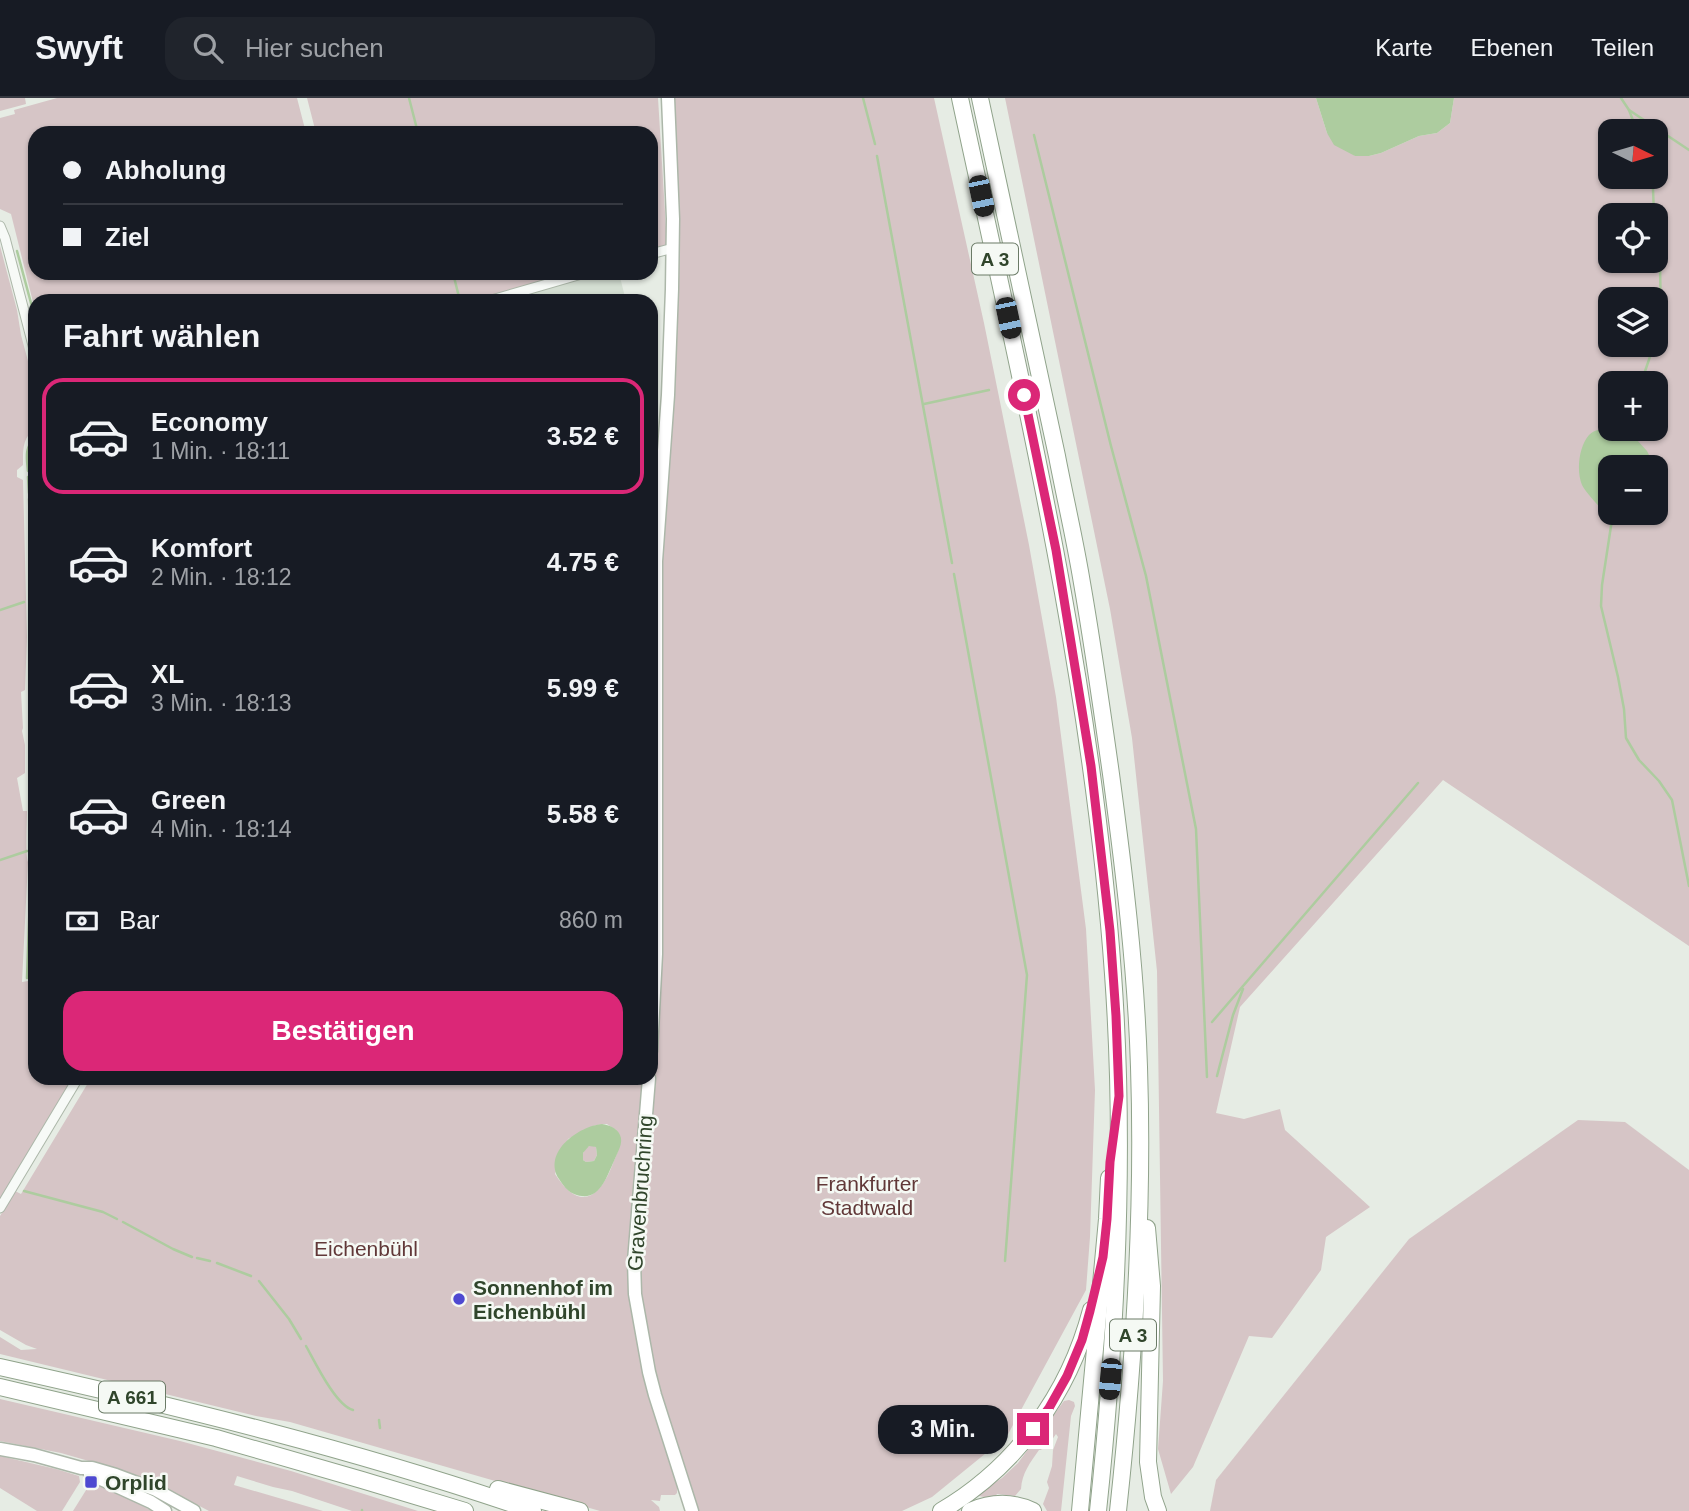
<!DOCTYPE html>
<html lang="de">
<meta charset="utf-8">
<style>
body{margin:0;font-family:Helvetica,sans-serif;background:#20242c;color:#f1f3f6;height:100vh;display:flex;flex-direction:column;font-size:26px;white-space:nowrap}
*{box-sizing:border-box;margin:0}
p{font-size:23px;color:#9ea1a6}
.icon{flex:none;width:38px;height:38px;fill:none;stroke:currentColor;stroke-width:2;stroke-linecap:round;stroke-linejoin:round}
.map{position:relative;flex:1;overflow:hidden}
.side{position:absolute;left:28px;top:196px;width:630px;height:791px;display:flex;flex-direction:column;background:#171b24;border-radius:21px;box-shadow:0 2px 5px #0004}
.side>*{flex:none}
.banner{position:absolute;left:28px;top:28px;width:630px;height:154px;border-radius:21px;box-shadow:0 2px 5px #0004;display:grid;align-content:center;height:154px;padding:0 35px;background:#171b24}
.needle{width:46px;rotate:95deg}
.tools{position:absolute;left:1598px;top:21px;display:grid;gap:14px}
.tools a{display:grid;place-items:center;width:70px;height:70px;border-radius:14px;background:#171b24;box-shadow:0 2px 5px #0004;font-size:35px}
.end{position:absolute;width:32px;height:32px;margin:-16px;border:9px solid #db2777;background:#fff;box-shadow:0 0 0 4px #fff}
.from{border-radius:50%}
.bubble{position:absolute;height:49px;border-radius:21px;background:#171b24;box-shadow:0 2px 5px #0004;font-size:23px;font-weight:600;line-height:49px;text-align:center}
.car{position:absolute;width:21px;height:42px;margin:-21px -10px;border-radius:9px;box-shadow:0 0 5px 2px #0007;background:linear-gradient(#222 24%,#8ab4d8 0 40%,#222 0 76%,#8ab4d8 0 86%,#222 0)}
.banner b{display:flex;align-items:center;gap:24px;height:66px;font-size:26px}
.banner b+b{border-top:2px solid #363941}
.banner i{width:18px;height:18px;background:#f1f3f6}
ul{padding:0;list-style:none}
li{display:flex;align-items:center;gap:21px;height:116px;margin:0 14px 10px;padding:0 21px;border:4px solid transparent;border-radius:21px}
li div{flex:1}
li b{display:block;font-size:26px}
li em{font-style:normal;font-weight:600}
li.active{border-color:#db2777}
li>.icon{width:63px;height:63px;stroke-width:1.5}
h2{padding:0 35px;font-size:32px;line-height:84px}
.pay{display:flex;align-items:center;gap:18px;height:77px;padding:0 35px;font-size:26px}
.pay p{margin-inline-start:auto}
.action{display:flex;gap:14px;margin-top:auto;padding:14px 35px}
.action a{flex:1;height:80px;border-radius:21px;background:#db2777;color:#fff;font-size:28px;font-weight:600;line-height:80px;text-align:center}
header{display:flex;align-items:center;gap:42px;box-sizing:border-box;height:98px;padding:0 35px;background:#171b24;border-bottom:2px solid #363941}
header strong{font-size:33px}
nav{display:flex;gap:38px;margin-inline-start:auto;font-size:24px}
.search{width:490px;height:63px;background:#20242c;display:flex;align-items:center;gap:18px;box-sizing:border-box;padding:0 24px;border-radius:21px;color:#9ea1a6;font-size:26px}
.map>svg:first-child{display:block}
.built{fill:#d4ded2}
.green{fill:#d6c5c6;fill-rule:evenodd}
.water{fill:#adcc9f;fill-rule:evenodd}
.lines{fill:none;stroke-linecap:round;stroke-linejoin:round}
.stream{stroke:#adcc9f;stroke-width:2.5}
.street-casing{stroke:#acb7a9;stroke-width:11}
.secondary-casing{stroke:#acb7a9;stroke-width:15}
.highway-casing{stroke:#90a38b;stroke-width:18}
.street{stroke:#f7faf7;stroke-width:9}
.secondary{stroke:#fff;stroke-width:12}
.highway{stroke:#fff;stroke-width:16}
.route{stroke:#db2777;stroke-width:9}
.poi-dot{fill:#4e49d1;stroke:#f5f9f4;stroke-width:2.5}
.labels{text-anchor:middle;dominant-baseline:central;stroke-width:5;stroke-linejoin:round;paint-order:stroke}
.shield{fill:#f5f9f4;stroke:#6b7b67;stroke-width:2}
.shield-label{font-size:19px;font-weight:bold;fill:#30452b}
.park-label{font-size:21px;fill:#613838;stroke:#f5f9f4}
.street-label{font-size:21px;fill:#30452b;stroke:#f5f9f4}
.poi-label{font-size:21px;font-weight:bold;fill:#30452b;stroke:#f5f9f4;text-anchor:start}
</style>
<header>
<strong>Swyft</strong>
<div class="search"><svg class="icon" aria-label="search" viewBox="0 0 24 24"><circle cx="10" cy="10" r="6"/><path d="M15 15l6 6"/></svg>Hier suchen</div>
<nav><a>Karte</a><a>Ebenen</a><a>Teilen</a></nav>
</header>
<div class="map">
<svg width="1689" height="1413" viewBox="0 0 1689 1413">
<rect width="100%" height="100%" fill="#e6ece4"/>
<path class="built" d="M 600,175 L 619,175 L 626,203 L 501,203 Z"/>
<g class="green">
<path d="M 0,0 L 25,0 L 26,6 L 0,13 Z"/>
<path d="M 57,0 L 297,0 L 306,35 L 35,35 L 35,175 L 575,175 L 477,203 L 35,203 L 35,212 L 11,116 L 0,111 L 0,20 L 15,16 L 14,12 Z"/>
<path d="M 307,0 L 658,0 L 667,147 L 651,151 L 651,35 L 316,35 Z"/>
<path d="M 672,0 L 934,0 L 984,225 L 1029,447 L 1056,599 L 1086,831 L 1095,992 L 1090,1139 L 1086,1192 L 1007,1338 L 932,1399 L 902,1413 L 696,1413 L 659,1298 L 643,1224 L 637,1168 L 659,885 L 662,429 Z"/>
<path d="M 1005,0 L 1316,0 L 1327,35 L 1355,58 L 1369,58 L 1381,55 L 1419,38 L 1437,35 L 1450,25 L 1454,0 L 1689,0 L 1689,848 L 1443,682 L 1240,909 L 1216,1015 L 1244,1021 L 1280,1011 L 1285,1032 L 1370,1109 L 1326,1139 L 1321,1172 L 1272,1240 L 1249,1238 L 1193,1369 L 1171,1396 L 1158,1351 L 1163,1283 L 1157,873 L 1132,640 L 1110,511 ZM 1610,33 L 1656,33 L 1656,79 L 1610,79 ZM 1610,117 L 1656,117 L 1656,163 L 1610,163 ZM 1610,201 L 1656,201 L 1656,247 L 1610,247 ZM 1610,285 L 1656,285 L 1656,331 L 1610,331 ZM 1610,369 L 1656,369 L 1656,415 L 1610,415 Z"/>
<path d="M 0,148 L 17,212 L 21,237 L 32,278 L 35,279 L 35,330 C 22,341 23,352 23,367 L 17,372 L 17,379 L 23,382 L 27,539 L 25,592 L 21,594 L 23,630 L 22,633 L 25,647 L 25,675 L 17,680 L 23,713 L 27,713 C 27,725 25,757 28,764 L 22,884 L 28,883 L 32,830 L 30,827 L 35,675 L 33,506 L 34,459 L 32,404 L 35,404 L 35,980 L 75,980 L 0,1105 Z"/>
<path d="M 35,342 L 35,399 L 32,378 L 31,378 C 30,365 25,351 35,342 Z"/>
<path d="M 91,980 L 645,980 L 630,1153 L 677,1378 L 677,1395 L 675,1397 L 661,1397 L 660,1403 L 651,1402 L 659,1409 L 660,1413 L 600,1413 L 290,1324 L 256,1318 L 0,1256 L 0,1239 L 21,1252 L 37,1251 L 26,1247 L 0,1232 L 0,1118 L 15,1093 L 21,1096 ZM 602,1026 L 607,1026 L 616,1032 C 622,1049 618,1052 612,1068 C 598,1103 578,1112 555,1076 L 568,1041 L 593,1028 Z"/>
<path d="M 1578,1022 L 1625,1024 L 1689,1072 L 1689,1413 L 1210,1413 L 1216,1382 L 1409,1141 Z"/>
<path d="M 591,1047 L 596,1049 L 597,1057 L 594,1063 L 586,1064 L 583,1062 L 583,1055 L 587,1049 Z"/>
<path d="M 0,1301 L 180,1343 L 291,1373 L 418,1413 L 352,1413 L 292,1393 L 273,1389 L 237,1378 L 234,1387 L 323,1413 L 209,1413 L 169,1392 L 113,1370 L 61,1355 L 0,1343 Z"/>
<path d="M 1069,1302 L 1074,1304 L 1075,1308 L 1071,1318 L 1061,1413 L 1047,1413 L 1043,1406 L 1049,1390 L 1047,1384 L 1052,1368 L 1053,1352 L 1058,1339 L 1056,1336 L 1049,1346 L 1046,1346 L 1041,1352 L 1039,1352 C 1030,1365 1022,1375 1021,1391 L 1015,1398 L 997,1396 L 995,1399 L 989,1400 L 979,1398 L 979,1395 L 1002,1380 L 1018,1365 L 1064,1303 Z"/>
<path d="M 0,1358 L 56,1371 L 79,1378 L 80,1384 L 62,1413 L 37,1413 L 0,1390 Z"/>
<path d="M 97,1386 L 129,1400 L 152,1413 L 73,1413 L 88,1389 Z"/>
</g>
<g class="water">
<path d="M 1316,0 L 1454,0 L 1450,25 L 1437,35 L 1419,38 L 1381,55 L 1369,58 L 1355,58 L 1334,47 L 1327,35 Z"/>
<path d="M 1610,331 L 1627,331 L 1647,353 L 1655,369 L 1610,369 L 1610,415 L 1622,415 L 1612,422 C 1603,412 1588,398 1582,387 C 1576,373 1579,348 1589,337 C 1595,331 1602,331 1610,331 Z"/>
<path d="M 602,1026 C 609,1027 617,1030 620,1037 C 624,1045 617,1055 614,1063 C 606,1080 599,1106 574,1096 C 567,1093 563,1087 559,1081 C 542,1054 579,1028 602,1026 ZM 589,1048 L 596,1049 L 597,1057 L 594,1063 L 586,1064 L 583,1062 L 583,1055 Z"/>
</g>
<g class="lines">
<g class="stream">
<path d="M 409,0 L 418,35"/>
<path d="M 863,0 L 875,46"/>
<path d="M 1621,0 L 1629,12 L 1637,33"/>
<path d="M 1629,12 L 1689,52"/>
<path d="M 1034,37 L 1111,348 L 1146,478 L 1196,731 L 1207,979"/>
<path d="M 877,58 L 952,465"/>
<path d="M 1651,79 L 1653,91 L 1654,117"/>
<path d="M 1656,139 L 1660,168 L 1661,219 L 1656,241"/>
<path d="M 17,153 L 35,220"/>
<path d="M 453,175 L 460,203"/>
<path d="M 1641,285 L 1654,247"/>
<path d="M 924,306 L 989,292"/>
<path d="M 28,373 C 27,361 24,349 35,341"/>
<path d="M 28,379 L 29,395"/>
<path d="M 29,401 L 30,429"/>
<path d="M 1613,415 L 1602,487 L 1601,508 L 1618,579 L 1624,611 L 1626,640 L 1639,662 L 1659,683 L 1672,702 L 1689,788"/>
<path d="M 30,433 L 31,454"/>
<path d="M 31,461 L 33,709"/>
<path d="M 954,476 L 1027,877 L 1005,1163"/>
<path d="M 0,512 L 24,504"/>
<path d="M 0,762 L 27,753"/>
<path d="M 27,880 L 33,715"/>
<path d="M 1212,924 L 1418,685"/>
<path d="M 1217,978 L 1233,917 L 1243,891"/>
<path d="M 24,1093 L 103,1114 L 117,1121"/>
<path d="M 123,1124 L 173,1151 L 192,1159"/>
<path d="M 197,1160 L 210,1163"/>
<path d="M 217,1165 L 251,1178"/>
<path d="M 259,1183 L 289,1221 L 301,1241"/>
<path d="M 306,1248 C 315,1264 336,1308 353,1312"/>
<path d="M 379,1322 L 380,1330"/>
<path d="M 362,1413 L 362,1412"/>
</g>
<defs>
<g id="street">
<path d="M 0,128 L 5,140 L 35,255"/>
<path d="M 651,156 L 673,150"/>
<path d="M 488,203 L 585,175"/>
<path d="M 0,1110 L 78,980"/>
</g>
<g id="secondary">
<path d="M 651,953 L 656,856 L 656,463 L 668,297 L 672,191 L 673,121 L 668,0"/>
<path d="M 649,980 L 634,1163 L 635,1196 L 649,1274 L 655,1297 L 692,1413"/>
<path d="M 0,1351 L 34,1357 L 81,1370 L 92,1370 L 116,1377 L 156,1392 L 194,1413"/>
<path d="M 90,1376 L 151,1404 L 165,1413"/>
</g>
<g id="highway">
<path d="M 960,0 C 1022,289 1092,579 1113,876 C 1126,1055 1117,1234 1098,1413"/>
<path d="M 980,0 C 1006,119 1032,238 1057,358 C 1065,400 1075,442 1082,485 C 1093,548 1102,612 1111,676 C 1124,773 1136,871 1139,969 C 1144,1117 1134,1266 1118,1413"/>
<path d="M 1147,1130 L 1152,1188 L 1148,1364 L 1153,1399 L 1158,1413"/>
<path d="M 0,1269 C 180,1309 359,1353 533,1413"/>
<path d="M 0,1289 L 216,1340 L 362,1382 L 465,1413"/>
<path d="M 498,1391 L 580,1413"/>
<path d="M 941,1413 C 1016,1369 1069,1296 1091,1212"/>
<path d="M 970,1413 C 991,1404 1012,1403 1033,1413"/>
<path d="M 1080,1413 L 1107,1121 L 1109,1080"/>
</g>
</defs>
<use href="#street" class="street-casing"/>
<use href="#secondary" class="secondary-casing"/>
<use href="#highway" class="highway-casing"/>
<use href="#street" class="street"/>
<use href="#secondary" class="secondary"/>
<use href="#highway" class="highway"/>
</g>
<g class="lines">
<path class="route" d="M 1024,297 L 1056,452 L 1091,668 L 1110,833 L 1116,918 L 1119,998 L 1110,1064 L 1107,1121 L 1103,1159 L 1090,1213 L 1082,1242 L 1067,1278 L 1049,1310 L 1033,1331"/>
</g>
<g class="poi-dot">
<circle cx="459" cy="1201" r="7"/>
<rect x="84" y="1377" width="14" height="14" rx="3.5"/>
</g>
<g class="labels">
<g class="shield">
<rect x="972" y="145.5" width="46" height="31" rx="5"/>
<rect x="1110" y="1221.5" width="46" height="31" rx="5"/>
<rect x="99" y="1283.5" width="66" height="31" rx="5"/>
</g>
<g class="shield-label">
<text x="995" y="161">A 3</text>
<text x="1133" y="1237">A 3</text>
<text x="132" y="1299">A 661</text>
</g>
<g class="park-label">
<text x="867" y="1085">Frankfurter<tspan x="867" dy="24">Stadtwald</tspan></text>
<text x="366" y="1150">Eichenbühl</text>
</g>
<g class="street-label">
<text transform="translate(640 1095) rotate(-86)">Gravenbruchring</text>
</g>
<g class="poi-label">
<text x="473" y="1189">Sonnenhof im<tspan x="473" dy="24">Eichenbühl</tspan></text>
<text x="105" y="1384">Orplid</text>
</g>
</g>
</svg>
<div class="tools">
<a><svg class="needle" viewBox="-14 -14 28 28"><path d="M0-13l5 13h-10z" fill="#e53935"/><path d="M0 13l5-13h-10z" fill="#9ea1a6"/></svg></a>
<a><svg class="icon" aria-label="locate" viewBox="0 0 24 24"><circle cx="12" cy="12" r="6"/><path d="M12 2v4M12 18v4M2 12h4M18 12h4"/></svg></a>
<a><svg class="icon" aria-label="layers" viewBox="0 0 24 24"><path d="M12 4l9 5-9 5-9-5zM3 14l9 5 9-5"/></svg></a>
<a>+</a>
<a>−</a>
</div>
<i class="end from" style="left:1024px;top:297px"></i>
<i class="end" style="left:1033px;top:1331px"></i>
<div class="bubble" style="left:878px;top:1307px;width:130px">3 Min.</div>
<i class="car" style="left:981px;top:98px;rotate:168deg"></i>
<i class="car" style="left:1008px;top:220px;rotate:168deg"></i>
<i class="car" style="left:1110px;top:1281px;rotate:185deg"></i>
<div class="banner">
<b><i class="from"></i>Abholung</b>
<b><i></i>Ziel</b>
</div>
<section class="side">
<h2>Fahrt wählen</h2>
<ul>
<li class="active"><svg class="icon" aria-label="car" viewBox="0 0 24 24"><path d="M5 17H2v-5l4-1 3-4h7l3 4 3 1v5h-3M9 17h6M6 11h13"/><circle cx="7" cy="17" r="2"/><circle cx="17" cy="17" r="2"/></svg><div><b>Economy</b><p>1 Min. · 18:11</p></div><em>3.52 €</em></li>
<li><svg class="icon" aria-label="car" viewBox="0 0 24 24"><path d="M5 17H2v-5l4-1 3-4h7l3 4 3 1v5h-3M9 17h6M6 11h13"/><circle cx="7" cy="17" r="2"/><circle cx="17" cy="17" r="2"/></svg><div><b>Komfort</b><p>2 Min. · 18:12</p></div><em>4.75 €</em></li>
<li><svg class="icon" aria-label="car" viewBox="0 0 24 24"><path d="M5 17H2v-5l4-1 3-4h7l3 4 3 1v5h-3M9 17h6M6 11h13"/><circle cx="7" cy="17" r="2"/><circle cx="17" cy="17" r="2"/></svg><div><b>XL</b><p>3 Min. · 18:13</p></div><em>5.99 €</em></li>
<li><svg class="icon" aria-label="car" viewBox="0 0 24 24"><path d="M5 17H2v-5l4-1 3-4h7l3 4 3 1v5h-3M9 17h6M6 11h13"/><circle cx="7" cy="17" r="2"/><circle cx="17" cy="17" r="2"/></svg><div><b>Green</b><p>4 Min. · 18:14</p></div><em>5.58 €</em></li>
</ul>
<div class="pay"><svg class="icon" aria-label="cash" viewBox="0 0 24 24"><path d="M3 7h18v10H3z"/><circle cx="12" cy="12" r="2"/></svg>Bar<p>860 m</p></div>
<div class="action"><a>Bestätigen</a></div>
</section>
</div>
